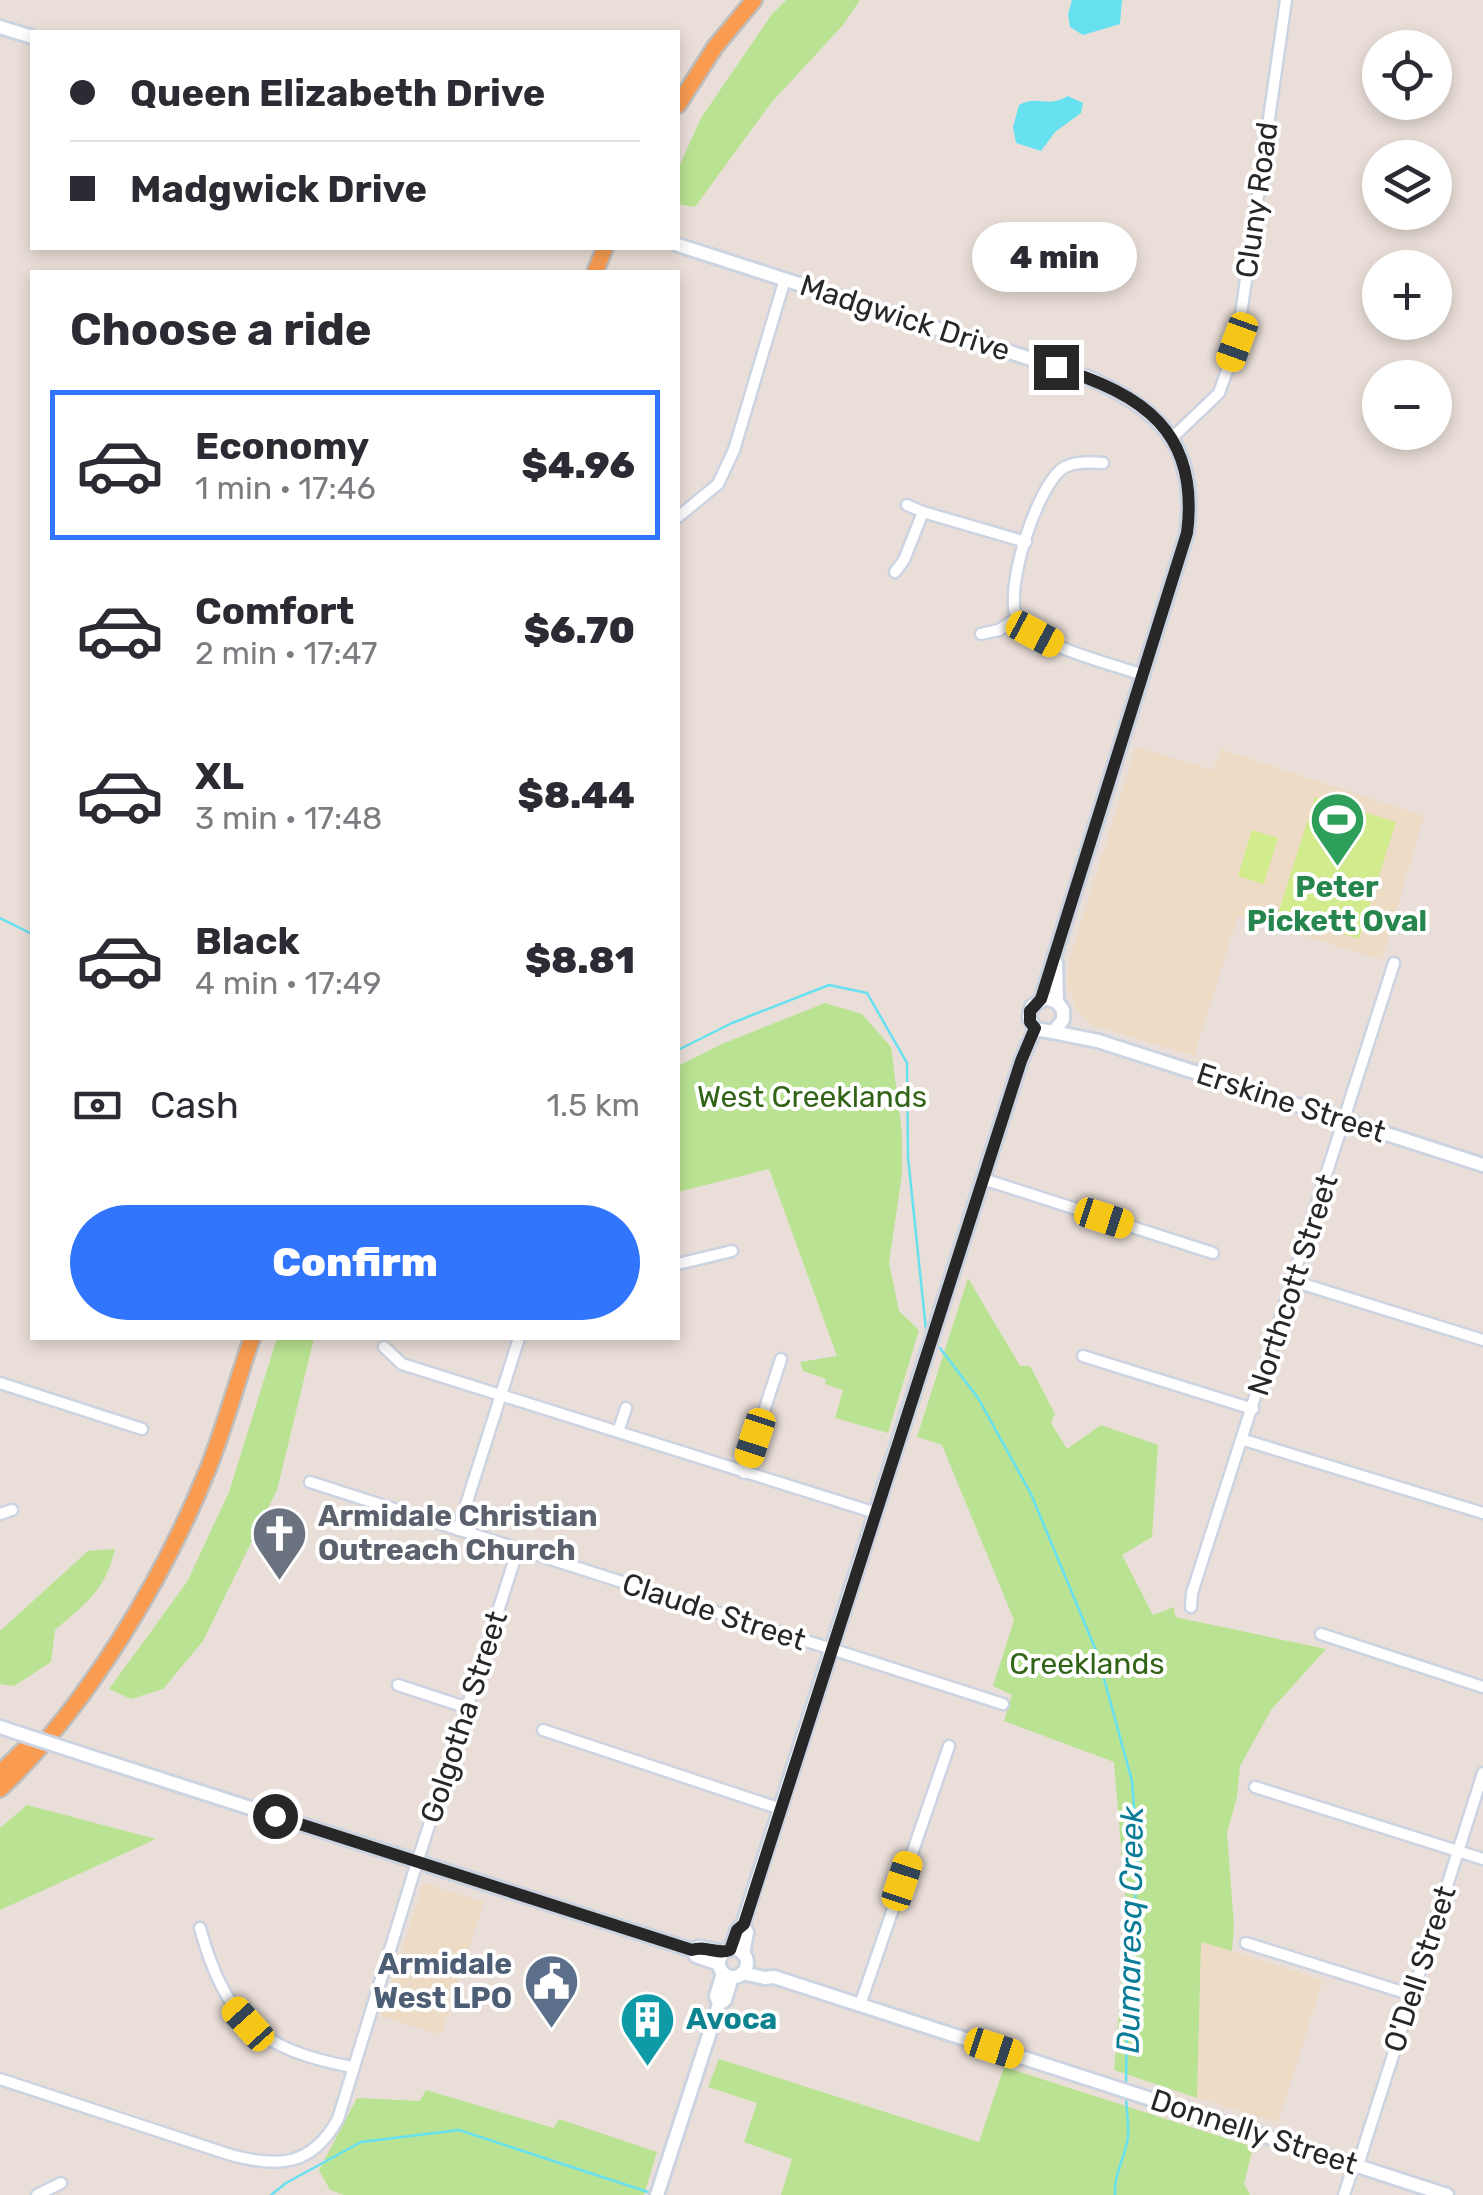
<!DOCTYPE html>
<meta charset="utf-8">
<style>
body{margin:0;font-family:Rubik,sans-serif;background:#f7f7f7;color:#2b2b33;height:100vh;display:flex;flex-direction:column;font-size:38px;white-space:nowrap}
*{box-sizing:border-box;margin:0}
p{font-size:32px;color:#7c7c81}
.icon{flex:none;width:55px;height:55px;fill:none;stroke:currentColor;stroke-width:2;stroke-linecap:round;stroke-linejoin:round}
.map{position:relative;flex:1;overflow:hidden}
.details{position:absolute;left:30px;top:270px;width:650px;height:1070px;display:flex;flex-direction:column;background:#fff;border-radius:0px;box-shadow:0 5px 15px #0003}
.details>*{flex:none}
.hud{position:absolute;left:30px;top:30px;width:650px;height:220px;border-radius:0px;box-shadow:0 5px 15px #0003;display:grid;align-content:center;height:220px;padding:0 40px;background:#fff}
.controls{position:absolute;left:1362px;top:30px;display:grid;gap:20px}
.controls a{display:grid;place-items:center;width:90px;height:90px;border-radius:50%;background:#fff;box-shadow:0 5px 15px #0003;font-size:50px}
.end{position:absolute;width:45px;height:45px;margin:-22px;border:12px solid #272727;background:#fff;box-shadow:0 0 0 5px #fff}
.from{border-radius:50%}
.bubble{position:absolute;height:70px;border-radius:35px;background:#fff;box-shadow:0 5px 15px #0003;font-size:32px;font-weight:800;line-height:70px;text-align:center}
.car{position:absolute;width:30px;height:60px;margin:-30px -15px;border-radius:12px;box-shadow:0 0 8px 2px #0007;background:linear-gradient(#f5c518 24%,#345 0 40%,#f5c518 0 76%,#345 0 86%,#f5c518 0)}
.hud b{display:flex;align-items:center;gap:35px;height:95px;font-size:38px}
.hud b+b{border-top:2px solid #e1e1e2}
.hud i{width:25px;height:25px;background:#2b2b33}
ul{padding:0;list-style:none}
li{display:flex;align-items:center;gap:30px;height:150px;margin:0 20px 15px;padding:0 20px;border:5px solid transparent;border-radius:0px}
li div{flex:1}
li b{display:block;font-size:38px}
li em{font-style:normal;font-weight:800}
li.on{border-color:#3275fd}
li>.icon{width:90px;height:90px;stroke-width:1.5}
h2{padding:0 40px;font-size:45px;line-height:120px}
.pay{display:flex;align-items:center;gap:25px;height:110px;padding:0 40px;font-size:38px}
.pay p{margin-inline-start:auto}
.cta{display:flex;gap:20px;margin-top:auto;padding:20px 40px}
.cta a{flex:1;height:115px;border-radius:60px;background:#3275fd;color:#fff;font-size:40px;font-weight:800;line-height:115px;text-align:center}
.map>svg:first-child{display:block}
.education{fill:#eddbc6}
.green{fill:#b9e392}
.pitch{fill:#d1eb8d}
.water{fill:#67e0f0}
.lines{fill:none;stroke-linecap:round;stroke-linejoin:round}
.stream{stroke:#67e0f0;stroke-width:2.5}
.minor-casing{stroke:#cdd4e1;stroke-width:15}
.tertiary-casing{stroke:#cdd4e1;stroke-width:18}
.trunk-casing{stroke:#bebebe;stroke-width:20}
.minor{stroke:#fff;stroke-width:10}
.tertiary{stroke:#fff;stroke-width:12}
.trunk{stroke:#f99c51;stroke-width:15}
.tertiary-bridge-casing{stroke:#cdd4e1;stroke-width:18;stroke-linecap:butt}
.tertiary-bridge{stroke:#fff;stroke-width:12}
.route{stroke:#272727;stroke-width:12}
.labels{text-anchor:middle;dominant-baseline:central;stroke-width:8;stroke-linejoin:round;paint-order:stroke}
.street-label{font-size:30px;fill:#272727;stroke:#fff}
.leisure-label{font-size:30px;font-weight:bold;fill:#27864d;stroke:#fff}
.park-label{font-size:30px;fill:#326417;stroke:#fff}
.worship-label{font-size:30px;font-weight:bold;fill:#5b616d;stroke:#fff;text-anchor:start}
.service-label{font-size:30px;font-weight:bold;fill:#4e5e75;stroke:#fff;text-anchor:end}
.culture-label{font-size:30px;font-weight:bold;fill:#0d838f;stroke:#fff;text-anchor:start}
.water-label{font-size:32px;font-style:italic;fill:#0a7c98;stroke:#fff}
</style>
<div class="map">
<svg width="1483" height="2195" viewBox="0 0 1483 2195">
<rect width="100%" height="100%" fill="#eadfd8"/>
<g class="education">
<path d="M 1136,747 L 1213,770 L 1221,749 L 1424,816 L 1382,960 L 1238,916 L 1194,1056 L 1093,1025 L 1076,1010 L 1067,983 L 1070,958 Z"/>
<path d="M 423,1883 L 484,1902 L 441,2035 L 381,2016 Z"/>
<path d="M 1201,1941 L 1323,1980 L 1278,2122 L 1197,2098 Z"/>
</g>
<g class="green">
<path d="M 786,0 L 860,0 L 843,25 L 771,103 L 695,207 L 678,204 L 678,169 L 701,118 L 772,14 Z"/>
<path d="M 825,1003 L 862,1014 L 891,1047 L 902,1133 L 902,1174 L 889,1263 L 899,1311 L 919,1330 L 888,1433 L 835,1418 L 843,1390 L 825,1384 L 826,1379 L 803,1371 L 800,1362 L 837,1356 L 769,1169 L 678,1192 L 678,1066 L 722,1044 Z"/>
<path d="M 968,1278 L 1020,1366 L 1030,1366 L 1055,1414 L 1051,1423 L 1067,1449 L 1101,1425 L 1158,1445 L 1152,1537 L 1122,1555 L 1153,1615 L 1174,1607 L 1175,1617 L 1326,1649 L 1271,1710 L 1240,1766 L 1237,1797 L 1227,1833 L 1234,1926 L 1232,1951 L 1201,1942 L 1197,2098 L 1114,2070 L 1127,1919 L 1114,1762 L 1004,1721 L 1012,1695 L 993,1686 L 1014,1620 L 942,1445 L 917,1437 Z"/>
<path d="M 277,1338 L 314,1338 L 277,1490 L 203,1641 L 163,1689 L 131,1699 L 109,1689 L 187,1582 L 229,1492 Z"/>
<path d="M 115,1549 C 105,1591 87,1602 55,1630 L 51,1662 L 14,1686 L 0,1684 L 0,1631 L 88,1551 Z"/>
<path d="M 27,1805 L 156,1839 L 0,1910 L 0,1828 Z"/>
<path d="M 719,2059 L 979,2142 L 1004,2067 L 1253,2147 L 1244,2184 L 1250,2195 L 781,2195 L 792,2159 L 744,2142 L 757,2103 L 708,2087 Z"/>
<path d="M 426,2090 L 554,2128 L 559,2119 L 657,2152 L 644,2195 L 344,2195 L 330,2190 L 319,2170 L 357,2098 L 420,2101 Z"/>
</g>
<g class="pitch">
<path d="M 1315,797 L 1396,822 L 1359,939 L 1278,914 Z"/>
<path d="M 1252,830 L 1278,838 L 1264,884 L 1238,876 Z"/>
</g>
<g class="water">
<path d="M 1072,0 L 1122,0 L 1120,24 L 1083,35 L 1070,27 L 1068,14 Z"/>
<path d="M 1068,96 L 1083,103 L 1081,113 L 1055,132 L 1041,151 L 1016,143 L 1013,127 L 1019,105 C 1038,94 1046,109 1068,96 Z"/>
</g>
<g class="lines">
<g class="stream">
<path d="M 0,918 L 32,934"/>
<path d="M 678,1050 L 732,1023 L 829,985 L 867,993 L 907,1063 L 908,1157 L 926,1330"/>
<path d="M 940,1348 L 978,1398 L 1031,1494 L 1097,1653 L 1132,1781 L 1138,1857 L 1127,2027 L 1126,2086"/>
<path d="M 271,2195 L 286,2183 L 361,2142 L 459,2130 L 654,2194"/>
<path d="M 1115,2195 C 1114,2173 1125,2158 1128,2137 C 1129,2123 1126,2108 1126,2094"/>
</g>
<defs>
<g id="minor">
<path d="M 1172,438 L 1219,393 L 1237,342 L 1286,0"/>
<path d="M 1103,463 C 1091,462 1076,461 1065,467 C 1038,481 1003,591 1017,618 C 1032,645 1114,665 1144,675"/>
<path d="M 907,505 L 923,512"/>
<path d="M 678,517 L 718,484 L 734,450 L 785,279"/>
<path d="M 895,572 L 904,560 L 923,512 L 1026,542"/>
<path d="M 981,634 L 999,630 L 1017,618"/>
<path d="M 983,1179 L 1213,1253"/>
<path d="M 678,1264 L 732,1251"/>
<path d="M 1293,1281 L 1483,1340"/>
<path d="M 384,1347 L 402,1364 L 876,1513"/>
<path d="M 1083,1356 L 1253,1409"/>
<path d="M 0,1383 L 142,1429"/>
<path d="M 618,1432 L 626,1408"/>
<path d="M 1244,1440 L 1483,1513"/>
<path d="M 744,1473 L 781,1359"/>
<path d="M 310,1482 L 1003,1704"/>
<path d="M 0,1514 L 12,1510"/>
<path d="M 458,1530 L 519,1338"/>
<path d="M 1191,1607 L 1192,1593 L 1394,963"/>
<path d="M 1321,1634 L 1483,1687"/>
<path d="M 398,1685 L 468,1708"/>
<path d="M 543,1730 L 781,1809"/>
<path d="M 1255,1787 L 1483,1859"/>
<path d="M 200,1928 C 225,2019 260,2050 352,2067"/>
<path d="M 1246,1943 L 1412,1995"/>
<path d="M 860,2005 L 949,1746"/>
<path d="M 0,2079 L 231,2155 C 279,2168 312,2166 338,2119 L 413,1875 L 518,1549"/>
<path d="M 1358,2165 L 1483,1773"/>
<path d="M 37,2195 L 61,2183"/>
<path d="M 1344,2195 L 1354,2164"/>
</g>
<g id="tertiary">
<path d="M 0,27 L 32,37"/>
<path d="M 678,245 L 1087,377 C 1161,410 1198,446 1187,533 L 1041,999"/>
<path d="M 1056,963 L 1057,1002 L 1063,1010 L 1063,1020 L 1053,1032 L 1035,1029 L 1029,1017 L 1032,1006 L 1046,998 L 1057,1002"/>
<path d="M 1053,1032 L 1098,1041 L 1483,1165"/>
<path d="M 0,1727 L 15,1732"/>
<path d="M 98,1759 L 692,1950 L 696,1956 L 719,1964"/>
<path d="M 743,1925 L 747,1932 L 743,1954"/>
<path d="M 730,1949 L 737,1930 L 743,1924 L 1021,1061 L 1035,1029"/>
<circle cx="733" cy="1963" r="14"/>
<path d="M 692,1950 L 699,1947 L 724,1952"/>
<path d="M 742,1973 L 765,1978 L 774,1977 L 1447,2195"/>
<path d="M 719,2004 L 716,1996 L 723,1973"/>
<path d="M 657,2195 L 719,2004 L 725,2000 L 732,1977"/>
</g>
<g id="trunk">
<path d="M 678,105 L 715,47 L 754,0"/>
<path d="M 595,272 L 605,248"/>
<path d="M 0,1773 L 30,1744"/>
<path d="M 0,1789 C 86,1708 164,1578 208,1469 C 225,1426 237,1381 252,1338"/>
</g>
</defs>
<use href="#minor" class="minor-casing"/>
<use href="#tertiary" class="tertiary-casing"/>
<use href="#trunk" class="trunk-casing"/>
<use href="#minor" class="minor"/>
<use href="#tertiary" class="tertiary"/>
<use href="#trunk" class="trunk"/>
<defs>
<path id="tertiary-bridge" d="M 15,1732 L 98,1759"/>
</defs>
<use href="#tertiary-bridge" class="tertiary-bridge-casing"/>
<use href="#tertiary-bridge" class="tertiary-bridge"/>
</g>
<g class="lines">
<path class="route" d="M 275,1816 L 692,1950 C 705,1945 717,1955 730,1950 L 737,1930 L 744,1924 L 1021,1061 L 1035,1028 L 1030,1022 L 1030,1011 L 1041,999 L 1187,533 C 1200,431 1143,395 1056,367"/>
</g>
<defs>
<symbol id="stadium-pin" viewBox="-11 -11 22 30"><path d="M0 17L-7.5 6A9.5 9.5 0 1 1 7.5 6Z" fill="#2e9e5b" stroke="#fff"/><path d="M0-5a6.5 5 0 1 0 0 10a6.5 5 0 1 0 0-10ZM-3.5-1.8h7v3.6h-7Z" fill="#fff"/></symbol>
<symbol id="church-pin" viewBox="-11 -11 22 30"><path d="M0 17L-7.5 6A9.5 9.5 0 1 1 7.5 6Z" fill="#6b7280" stroke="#fff"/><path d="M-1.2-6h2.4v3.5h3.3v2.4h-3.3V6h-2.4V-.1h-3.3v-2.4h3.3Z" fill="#fff"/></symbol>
<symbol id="civic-pin" viewBox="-11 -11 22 30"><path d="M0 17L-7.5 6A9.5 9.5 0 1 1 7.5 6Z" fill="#5c6f8a" stroke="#fff"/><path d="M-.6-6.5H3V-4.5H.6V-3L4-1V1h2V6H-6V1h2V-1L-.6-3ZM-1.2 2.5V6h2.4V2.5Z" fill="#fff"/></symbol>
<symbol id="building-pin" viewBox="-11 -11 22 30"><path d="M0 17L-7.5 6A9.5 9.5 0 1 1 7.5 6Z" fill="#0f9aa8" stroke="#fff"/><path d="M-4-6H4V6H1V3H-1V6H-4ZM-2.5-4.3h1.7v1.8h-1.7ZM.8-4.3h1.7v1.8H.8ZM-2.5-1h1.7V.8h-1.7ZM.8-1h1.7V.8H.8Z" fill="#fff"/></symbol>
</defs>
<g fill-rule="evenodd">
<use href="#stadium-pin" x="1306" y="788" width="63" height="86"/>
<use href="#church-pin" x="248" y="1502" width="63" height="86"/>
<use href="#civic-pin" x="520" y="1950" width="63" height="86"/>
<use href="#building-pin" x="616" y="1988" width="63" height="86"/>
</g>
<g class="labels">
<g class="street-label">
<text transform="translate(1257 200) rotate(-82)">Cluny Road</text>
<text transform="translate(905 318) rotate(18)">Madgwick Drive</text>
<text transform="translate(1291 1103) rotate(18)">Erskine Street</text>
<text transform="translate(1293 1285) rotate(-72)">Northcott Street</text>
<text transform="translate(714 1612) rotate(18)">Claude Street</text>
<text transform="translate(464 1717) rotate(-72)">Golgotha Street</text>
<text transform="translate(1420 1969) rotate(-72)">O'Dell Street</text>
<text transform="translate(1254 2132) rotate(18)">Donnelly Street</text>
</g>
<g class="leisure-label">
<text x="1337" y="887">Peter<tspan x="1337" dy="34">Pickett Oval</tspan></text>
</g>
<g class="park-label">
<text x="812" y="1097">West Creeklands</text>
<text x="1087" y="1664">Creeklands</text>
</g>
<g class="worship-label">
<text x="318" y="1516">Armidale Christian<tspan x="318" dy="34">Outreach Church</tspan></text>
</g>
<g class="service-label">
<text x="512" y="1964">Armidale<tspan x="512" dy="34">West LPO</tspan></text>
</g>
<g class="culture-label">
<text x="686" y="2019">Avoca</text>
</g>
<g class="water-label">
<text transform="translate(1130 1930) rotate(-89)">Dumaresq Creek</text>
</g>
</g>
</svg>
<div class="controls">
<a><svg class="icon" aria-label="locate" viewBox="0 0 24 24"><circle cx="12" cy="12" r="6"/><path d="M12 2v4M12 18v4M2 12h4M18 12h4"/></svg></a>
<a><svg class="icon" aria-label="layers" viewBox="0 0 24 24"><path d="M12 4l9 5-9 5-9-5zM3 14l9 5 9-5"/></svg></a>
<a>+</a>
<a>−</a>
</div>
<i class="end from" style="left:275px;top:1816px"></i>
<i class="end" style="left:1056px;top:367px"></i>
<div class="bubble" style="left:972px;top:222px;width:165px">4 min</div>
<i class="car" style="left:1237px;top:342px;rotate:200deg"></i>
<i class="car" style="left:1035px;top:634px;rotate:118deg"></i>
<i class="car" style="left:1104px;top:1218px;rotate:108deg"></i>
<i class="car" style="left:755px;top:1438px;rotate:198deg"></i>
<i class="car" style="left:902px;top:1881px;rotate:18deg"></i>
<i class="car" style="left:248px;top:2024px;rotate:318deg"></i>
<i class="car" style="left:994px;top:2048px;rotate:108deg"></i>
<div class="hud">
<b><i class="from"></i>Queen Elizabeth Drive</b>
<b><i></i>Madgwick Drive</b>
</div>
<section class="details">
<h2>Choose a ride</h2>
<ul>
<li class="on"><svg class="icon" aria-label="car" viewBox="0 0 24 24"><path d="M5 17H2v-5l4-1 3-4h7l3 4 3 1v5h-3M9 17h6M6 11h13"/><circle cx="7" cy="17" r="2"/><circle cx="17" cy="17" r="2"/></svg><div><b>Economy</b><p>1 min · 17:46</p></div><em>$4.96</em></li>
<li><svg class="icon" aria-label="car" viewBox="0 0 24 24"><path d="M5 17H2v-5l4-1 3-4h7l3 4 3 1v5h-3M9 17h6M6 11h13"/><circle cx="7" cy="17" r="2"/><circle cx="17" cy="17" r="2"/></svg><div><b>Comfort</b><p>2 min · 17:47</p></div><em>$6.70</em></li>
<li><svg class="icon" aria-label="car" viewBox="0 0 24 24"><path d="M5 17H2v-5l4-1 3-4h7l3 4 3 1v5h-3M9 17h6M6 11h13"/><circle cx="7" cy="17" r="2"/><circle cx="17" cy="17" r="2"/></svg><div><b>XL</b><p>3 min · 17:48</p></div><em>$8.44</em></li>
<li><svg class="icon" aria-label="car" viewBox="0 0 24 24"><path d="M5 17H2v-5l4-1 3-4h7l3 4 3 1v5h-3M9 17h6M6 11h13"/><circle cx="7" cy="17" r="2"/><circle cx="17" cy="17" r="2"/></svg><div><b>Black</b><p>4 min · 17:49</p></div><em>$8.81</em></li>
</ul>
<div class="pay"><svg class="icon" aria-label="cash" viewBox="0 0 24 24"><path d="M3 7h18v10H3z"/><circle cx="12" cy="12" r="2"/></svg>Cash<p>1.5 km</p></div>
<div class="cta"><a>Confirm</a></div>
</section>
</div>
